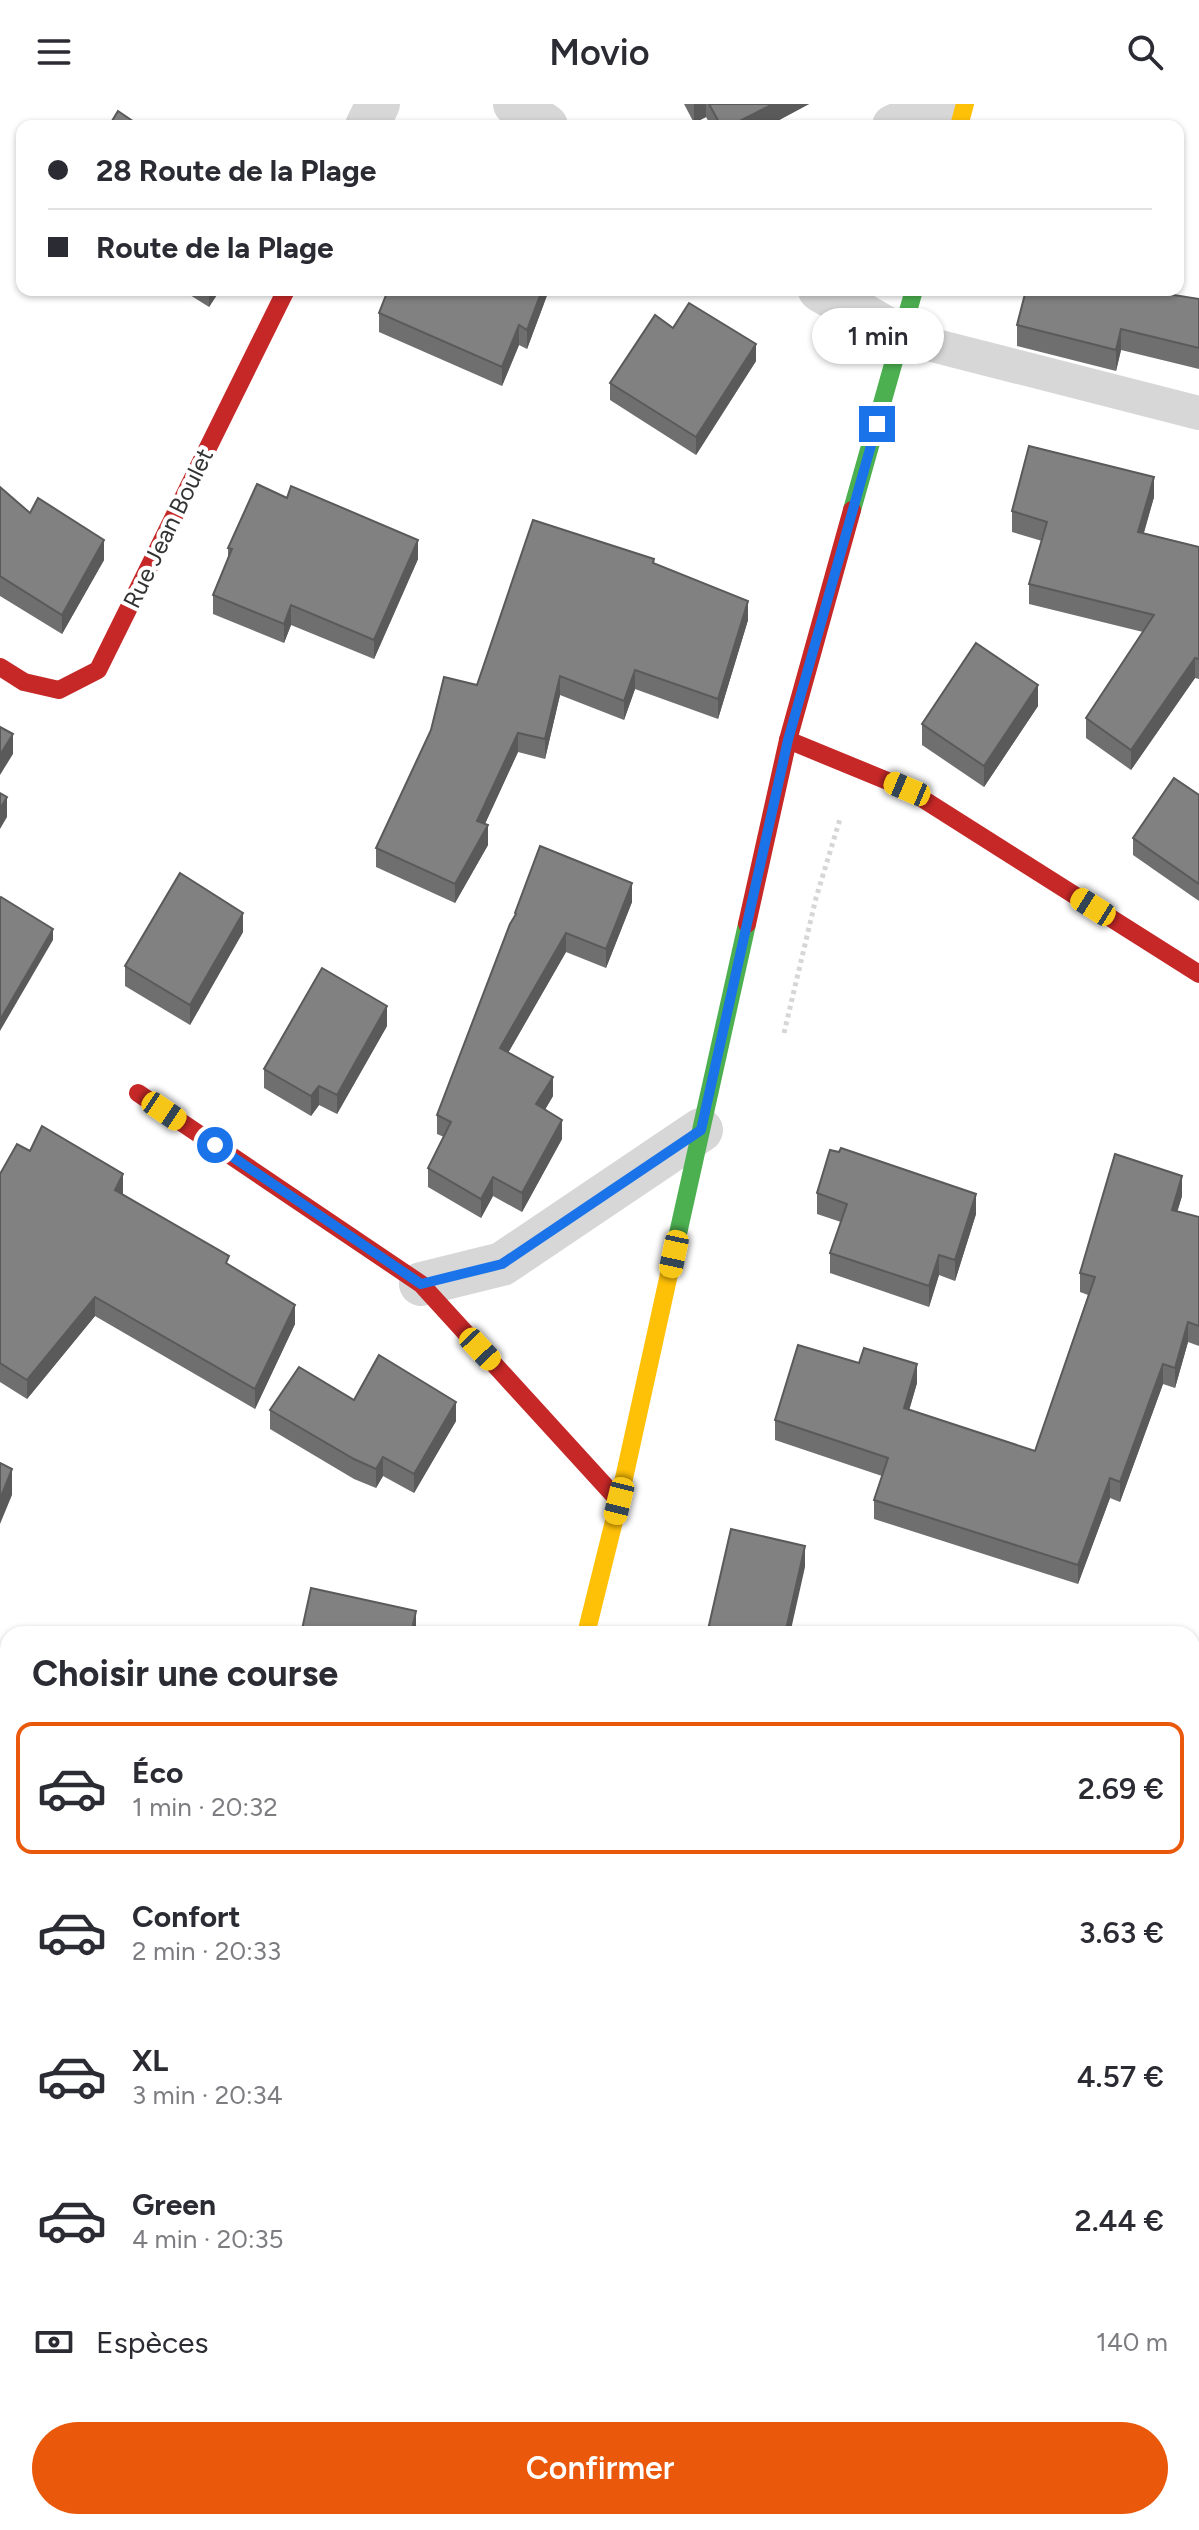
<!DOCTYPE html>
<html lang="fr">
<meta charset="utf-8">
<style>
body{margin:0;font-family:Figtree,sans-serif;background:#f2f2f3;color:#2b2b33;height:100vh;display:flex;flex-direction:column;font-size:30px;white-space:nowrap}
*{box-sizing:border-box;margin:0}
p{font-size:26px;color:#7c7c81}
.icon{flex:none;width:44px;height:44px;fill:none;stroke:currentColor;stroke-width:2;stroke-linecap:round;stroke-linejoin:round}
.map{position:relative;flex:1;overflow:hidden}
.sheet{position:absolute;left:0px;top:1522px;width:1200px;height:904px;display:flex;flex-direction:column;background:#fff;border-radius:24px 24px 0 0;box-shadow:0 2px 6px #0004}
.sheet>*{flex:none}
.guide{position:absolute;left:16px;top:16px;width:1168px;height:176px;border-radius:16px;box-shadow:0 2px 6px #0004;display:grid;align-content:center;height:176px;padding:0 32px;background:#fff}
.end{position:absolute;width:36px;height:36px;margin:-18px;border:10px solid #1a73e8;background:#fff;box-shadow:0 0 0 4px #fff}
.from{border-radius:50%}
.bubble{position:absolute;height:56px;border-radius:28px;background:#fff;box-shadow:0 2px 6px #0004;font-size:26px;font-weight:600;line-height:56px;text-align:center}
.car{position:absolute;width:24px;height:48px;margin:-24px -12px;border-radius:10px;box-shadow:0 0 6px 2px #0007;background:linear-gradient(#f5c518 24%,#345 0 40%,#f5c518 0 76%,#345 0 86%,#f5c518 0)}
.guide b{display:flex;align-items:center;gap:28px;height:76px;font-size:30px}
.guide b+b{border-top:2px solid #e1e1e2}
.guide i{width:20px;height:20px;background:#2b2b33}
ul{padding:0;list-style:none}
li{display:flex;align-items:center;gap:24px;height:132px;margin:0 16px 12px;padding:0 16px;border:4px solid transparent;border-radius:16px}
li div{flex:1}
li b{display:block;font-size:30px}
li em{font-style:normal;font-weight:600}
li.selected{border-color:#ea580c}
li>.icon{width:72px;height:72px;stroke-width:1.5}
h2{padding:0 32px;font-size:36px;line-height:96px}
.pay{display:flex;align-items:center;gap:20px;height:88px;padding:0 32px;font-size:30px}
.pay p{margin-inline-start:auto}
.primary-button{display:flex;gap:16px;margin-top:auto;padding:16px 32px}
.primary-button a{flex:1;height:92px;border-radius:48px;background:#ea580c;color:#fff;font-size:32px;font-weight:600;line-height:92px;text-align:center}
header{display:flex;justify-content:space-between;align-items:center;height:104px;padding:0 32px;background:#fff;font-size:36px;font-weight:600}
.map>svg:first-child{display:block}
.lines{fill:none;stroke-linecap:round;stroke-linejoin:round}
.path{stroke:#d6d6d6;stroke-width:5;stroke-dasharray:4 4;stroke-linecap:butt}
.lane{stroke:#d7d7d7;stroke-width:34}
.street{stroke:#d7d7d7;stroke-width:44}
.fast{stroke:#4caf50;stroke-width:18}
.slow{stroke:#ffc107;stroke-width:18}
.jam{stroke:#c62828;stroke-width:18}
.wall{fill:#6f6f6f}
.shaded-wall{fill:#5a5a5a}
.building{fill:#818181;stroke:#5a5a5a;stroke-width:2}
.route{stroke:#1a73e8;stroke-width:10}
.labels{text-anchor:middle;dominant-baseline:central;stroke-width:8;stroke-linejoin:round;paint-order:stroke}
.street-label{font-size:24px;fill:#333;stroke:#fff}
</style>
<header><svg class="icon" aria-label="menu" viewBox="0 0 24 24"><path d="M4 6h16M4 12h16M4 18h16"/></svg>Movio<svg class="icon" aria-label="search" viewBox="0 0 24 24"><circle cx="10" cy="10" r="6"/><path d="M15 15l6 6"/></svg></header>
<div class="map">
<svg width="1199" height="2426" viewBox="0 0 1199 2426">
<rect width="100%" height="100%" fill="#fff"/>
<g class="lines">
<g class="path">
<path d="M 784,929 L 816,794 L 840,715"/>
<path d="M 431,2426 L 433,2418"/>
</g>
<path class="lane" d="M 901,233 L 1199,309"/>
<g class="street">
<path d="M 515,0 L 546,22"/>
<path d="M 367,22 L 378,0"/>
<path d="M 894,22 L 948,0"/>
<path d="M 820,186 L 901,233"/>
<path d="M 421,1180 L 502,1160 L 701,1026"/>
<path d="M 0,1959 L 8,1939"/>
<path d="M 0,2202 L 8,2206"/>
<path d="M 524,2418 L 546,2426"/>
<path d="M 1049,2426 L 1052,2418"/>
</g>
<g class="fast">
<path d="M 852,406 L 914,186"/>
<path d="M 673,1152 L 747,820"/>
<path d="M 370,2426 L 371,2418"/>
</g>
<g class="slow">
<path d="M 959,22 L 965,0"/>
<path d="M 586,1530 L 619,1397 L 673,1152"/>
</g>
<g class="jam">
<path d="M 0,563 L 24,578 L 59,586 L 98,566 L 286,186"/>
<path d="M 788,636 L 907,685 L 1199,870"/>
<path d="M 747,820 L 788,636 L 852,406"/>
<path d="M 138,989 L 421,1180 L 619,1397"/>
</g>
</g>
<g class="wall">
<path d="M 684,0 L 809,0 L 768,22 L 711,22 L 706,13 L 694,19 Z"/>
<path d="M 182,186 L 220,186 L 209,203 Z"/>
<path d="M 388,186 L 549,186 L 527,245 L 519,241 L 502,282 L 379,228 L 379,209 Z"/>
<path d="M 1199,195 L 1199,265 L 1121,246 L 1116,267 L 1017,242 L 1017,221 Z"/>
<path d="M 673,224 L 756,257 L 696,351 L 610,296 L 610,279 Z"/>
<path d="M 0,383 L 30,409 L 104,456 L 62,530 L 0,492 Z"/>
<path d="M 1154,393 L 1144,429 L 1199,443 L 1199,575 L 1195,574 L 1131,666 L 1086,634 L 1086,614 L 1143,528 L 1029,500 L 1029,480 L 1042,437 L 1012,428 L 1012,407 Z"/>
<path d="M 228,444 L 418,455 L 374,555 L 291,521 L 284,539 L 213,510 L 213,491 L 228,457 Z"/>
<path d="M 654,460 L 748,516 L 718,615 L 635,585 L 624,616 L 560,591 L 545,655 L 518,648 L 485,720 L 488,741 L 455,799 L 376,763 L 376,744 L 477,581 Z"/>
<path d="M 1038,602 L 984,683 L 922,641 L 922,620 Z"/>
<path d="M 1199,691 L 1199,797 L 1133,751 L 1133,734 Z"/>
<path d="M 632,798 L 606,864 L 566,848 L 508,949 L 553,992 L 545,1006 L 562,1035 L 522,1108 L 493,1092 L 481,1114 L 428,1083 L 428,1064 L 444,1033 L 437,1030 L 437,1011 L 515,813 L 515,809 Z"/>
<path d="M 243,828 L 190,921 L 125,882 L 125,862 Z"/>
<path d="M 387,922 L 337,1010 L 319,1001 L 311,1012 L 264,984 L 264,965 Z"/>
<path d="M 30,1047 L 123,1089 L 123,1091 L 229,1161 L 295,1220 L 255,1305 L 95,1212 L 27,1295 L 0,1278 L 0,1070 Z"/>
<path d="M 817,1089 L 976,1110 L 955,1177 L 939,1171 L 929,1203 L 830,1169 L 830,1149 L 841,1118 L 817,1110 Z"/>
<path d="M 1182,1092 L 1177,1107 L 1199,1113 L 1199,1242 L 1188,1238 L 1175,1284 L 1163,1280 L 1120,1398 L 1110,1394 L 1078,1480 L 874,1415 L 874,1396 L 882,1372 L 775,1336 L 775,1316 L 917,1279 L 909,1306 L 1035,1347 L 1088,1191 L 1080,1188 L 1080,1169 Z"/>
<path d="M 354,1296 L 456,1317 L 414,1389 L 383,1372 L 376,1384 L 354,1375 L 270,1325 L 270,1306 Z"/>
<path d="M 1199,2016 L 1199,2124 L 1192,2122 L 1192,2044 Z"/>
<path d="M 1199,2324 L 1199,2410 L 1192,2408 L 1192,2352 Z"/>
<path d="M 697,2418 L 973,2418 L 994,2426 L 697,2426 Z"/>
</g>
<g class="shaded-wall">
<path d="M 694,0 L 706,0 L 706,13 L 694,19 Z"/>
<path d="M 773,0 L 809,0 L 768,22 L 730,22 Z"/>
<path d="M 209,186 L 220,186 L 209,203 Z"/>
<path d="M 542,186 L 549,186 L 527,245 L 527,226 Z"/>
<path d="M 519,221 L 519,241 L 502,282 L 502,263 Z"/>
<path d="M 1121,225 L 1121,246 L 1116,267 L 1116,246 Z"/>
<path d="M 756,240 L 756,257 L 696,351 L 696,333 Z"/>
<path d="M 1154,373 L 1154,393 L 1138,448 L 1138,428 Z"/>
<path d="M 104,436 L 104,456 L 62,530 L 62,511 Z"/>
<path d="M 418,436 L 418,455 L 374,555 L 374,536 Z"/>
<path d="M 748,497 L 748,516 L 718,615 L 718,595 Z"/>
<path d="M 291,501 L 291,521 L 284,539 L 284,520 Z"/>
<path d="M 1195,554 L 1195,574 L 1131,666 L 1131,646 Z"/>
<path d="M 635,566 L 635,585 L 624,616 L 624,597 Z"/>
<path d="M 560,572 L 560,591 L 545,655 L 545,635 Z"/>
<path d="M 1038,581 L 1038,602 L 984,683 L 984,662 Z"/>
<path d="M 518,629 L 518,648 L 477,737 L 477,717 Z"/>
<path d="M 13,630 L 13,650 L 0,671 L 0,651 Z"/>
<path d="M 7,693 L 7,713 L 0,725 L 0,705 Z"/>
<path d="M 488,721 L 488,741 L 455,799 L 455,780 Z"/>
<path d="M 632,779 L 632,798 L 606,864 L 606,845 Z"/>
<path d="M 243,809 L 243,828 L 190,921 L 190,901 Z"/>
<path d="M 53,825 L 53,836 L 0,927 L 0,916 Z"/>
<path d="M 566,829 L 566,848 L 500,963 L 500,944 Z"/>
<path d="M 387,902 L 387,922 L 337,1010 L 337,991 Z"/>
<path d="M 553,973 L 553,992 L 536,1020 L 536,1000 Z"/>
<path d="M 319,982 L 319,1001 L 311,1012 L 311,992 Z"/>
<path d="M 562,1016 L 562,1035 L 522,1108 L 522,1089 Z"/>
<path d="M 123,1070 L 123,1089 L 115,1105 L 115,1086 Z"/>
<path d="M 1182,1072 L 1182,1092 L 1172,1126 L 1172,1106 Z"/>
<path d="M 493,1073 L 493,1092 L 481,1114 L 481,1095 Z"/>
<path d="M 976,1090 L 976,1110 L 955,1177 L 955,1156 Z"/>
<path d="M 939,1151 L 939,1171 L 929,1203 L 929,1182 Z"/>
<path d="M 95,1193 L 95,1212 L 27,1295 L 27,1276 Z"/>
<path d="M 295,1201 L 295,1220 L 255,1305 L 255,1285 Z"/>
<path d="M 1188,1218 L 1188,1238 L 1175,1284 L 1175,1264 Z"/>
<path d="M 917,1260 L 917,1279 L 904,1324 L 904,1304 Z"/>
<path d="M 1163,1260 L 1163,1280 L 1120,1398 L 1120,1378 Z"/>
<path d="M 456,1298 L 456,1317 L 414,1389 L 414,1370 Z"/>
<path d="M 383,1353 L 383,1372 L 376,1384 L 376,1365 Z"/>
<path d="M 12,1365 L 12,1391 L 0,1420 L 0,1395 Z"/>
<path d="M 1110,1374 L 1110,1394 L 1078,1480 L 1078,1461 Z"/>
<path d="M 805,1442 L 805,1463 L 790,1530 L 785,1530 Z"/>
<path d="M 416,1507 L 416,1530 L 411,1530 Z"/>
<path d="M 8,1618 L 8,1637 L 0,1660 L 0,1640 Z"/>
<path d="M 108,2418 L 112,2418 L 110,2426 L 106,2426 Z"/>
</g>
<g class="building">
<path d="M 709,0 L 773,0 L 730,22 L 721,22 Z"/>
<path d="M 118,7 L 140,22 L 109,22 Z"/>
<path d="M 388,186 L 542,186 L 527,226 L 519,221 L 502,263 L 379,209 Z"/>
<path d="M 1026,186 L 1142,186 L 1199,195 L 1199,244 L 1121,225 L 1116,246 L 1017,221 Z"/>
<path d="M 689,199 L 756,240 L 696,333 L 610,279 L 655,211 L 673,224 Z"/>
<path d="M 1029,342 L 1154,373 L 1138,428 L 1199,443 L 1199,555 L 1195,554 L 1131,646 L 1086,614 L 1154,511 L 1029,480 L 1047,418 L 1012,407 Z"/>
<path d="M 257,380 L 287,394 L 291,382 L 418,436 L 374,536 L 291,501 L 284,520 L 213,491 L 232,445 L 228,444 Z"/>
<path d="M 0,383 L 30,409 L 38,394 L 104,436 L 62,511 L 0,472 Z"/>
<path d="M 533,416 L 654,455 L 653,459 L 748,497 L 718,595 L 635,566 L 624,597 L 560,572 L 545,635 L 518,629 L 477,717 L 488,721 L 455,780 L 376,744 L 431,626 L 444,573 L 477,581 Z"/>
<path d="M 976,539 L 1038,581 L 984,662 L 922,620 Z"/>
<path d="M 0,623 L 13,630 L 0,651 Z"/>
<path d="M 1174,674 L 1199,691 L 1199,780 L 1133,734 Z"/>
<path d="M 0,689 L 7,693 L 0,705 Z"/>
<path d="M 540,742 L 632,779 L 606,845 L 566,829 L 500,944 L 553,973 L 536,1000 L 562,1016 L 522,1089 L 493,1073 L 481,1095 L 428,1064 L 451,1018 L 437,1011 L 510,820 L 516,810 L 515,809 Z"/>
<path d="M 180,769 L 243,809 L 190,901 L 125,862 Z"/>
<path d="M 1,793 L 53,825 L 0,916 L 0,794 Z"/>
<path d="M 322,864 L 387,902 L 337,991 L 319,982 L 311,992 L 264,965 Z"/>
<path d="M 42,1022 L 123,1070 L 115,1086 L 229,1152 L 226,1159 L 295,1201 L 255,1285 L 95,1193 L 27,1276 L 0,1259 L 0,1070 L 17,1040 L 30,1047 Z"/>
<path d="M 841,1044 L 976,1090 L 955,1156 L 939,1151 L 929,1182 L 830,1149 L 847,1100 L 817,1089 L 830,1046 L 839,1048 Z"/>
<path d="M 1115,1050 L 1182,1072 L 1172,1106 L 1199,1113 L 1199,1222 L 1188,1218 L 1175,1264 L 1163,1260 L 1120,1378 L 1110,1374 L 1078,1461 L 874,1396 L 888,1354 L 775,1316 L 798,1241 L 859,1259 L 864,1244 L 917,1260 L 904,1304 L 1035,1347 L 1095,1173 L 1080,1169 Z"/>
<path d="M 379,1251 L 456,1298 L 414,1370 L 383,1353 L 376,1365 L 354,1355 L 270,1306 L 299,1263 L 354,1296 Z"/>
<path d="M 0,1359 L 12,1365 L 0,1395 Z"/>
<path d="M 731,1425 L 805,1442 L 785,1530 L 707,1530 Z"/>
<path d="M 311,1484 L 416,1507 L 411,1530 L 301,1530 Z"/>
<path d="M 0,1547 L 8,1551 L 8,1618 L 0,1640 Z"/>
<path d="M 1199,2016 L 1199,2104 L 1192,2102 L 1192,2044 Z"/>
<path d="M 1199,2324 L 1199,2392 L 1192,2390 L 1192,2352 Z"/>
<path d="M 0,2355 L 8,2356 L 8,2418 L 108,2418 L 106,2426 L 0,2426 Z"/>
<path d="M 707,2418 L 973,2418 L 994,2425 L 994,2426 L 728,2426 Z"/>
</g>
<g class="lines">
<path class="route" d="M 215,1041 L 421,1180 L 502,1160 L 701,1026 L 788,636 L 877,320"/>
</g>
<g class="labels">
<g class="street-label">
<text transform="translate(168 424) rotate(-64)">Rue Jean Boulet</text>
</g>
</g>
</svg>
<i class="end from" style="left:215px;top:1041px"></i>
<i class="end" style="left:877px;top:320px"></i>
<div class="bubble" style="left:812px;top:204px;width:132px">1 min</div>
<i class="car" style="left:907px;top:685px;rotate:293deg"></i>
<i class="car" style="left:1093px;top:803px;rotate:302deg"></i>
<i class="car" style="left:164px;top:1007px;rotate:124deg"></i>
<i class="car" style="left:674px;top:1150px;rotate:192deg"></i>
<i class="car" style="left:480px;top:1245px;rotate:137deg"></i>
<i class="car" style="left:619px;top:1397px;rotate:194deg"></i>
<div class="guide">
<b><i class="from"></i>28 Route de la Plage</b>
<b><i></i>Route de la Plage</b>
</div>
<section class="sheet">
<h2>Choisir une course</h2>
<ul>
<li class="selected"><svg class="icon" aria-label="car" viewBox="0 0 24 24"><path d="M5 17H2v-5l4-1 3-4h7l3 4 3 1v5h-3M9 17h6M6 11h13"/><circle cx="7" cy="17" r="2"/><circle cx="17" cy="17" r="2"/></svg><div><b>Éco</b><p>1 min · 20:32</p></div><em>2.69 €</em></li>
<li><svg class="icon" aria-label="car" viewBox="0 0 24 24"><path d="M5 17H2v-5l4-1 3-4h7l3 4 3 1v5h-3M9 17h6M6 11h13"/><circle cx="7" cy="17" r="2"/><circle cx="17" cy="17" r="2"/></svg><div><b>Confort</b><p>2 min · 20:33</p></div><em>3.63 €</em></li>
<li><svg class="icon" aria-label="car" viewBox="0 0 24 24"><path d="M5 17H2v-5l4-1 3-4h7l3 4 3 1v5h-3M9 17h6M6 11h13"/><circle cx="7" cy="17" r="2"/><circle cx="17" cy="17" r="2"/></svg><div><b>XL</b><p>3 min · 20:34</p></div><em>4.57 €</em></li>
<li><svg class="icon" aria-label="car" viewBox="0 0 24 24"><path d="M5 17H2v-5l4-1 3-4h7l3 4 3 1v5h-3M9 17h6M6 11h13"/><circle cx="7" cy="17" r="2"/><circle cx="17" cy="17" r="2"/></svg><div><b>Green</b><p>4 min · 20:35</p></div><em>2.44 €</em></li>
</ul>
<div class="pay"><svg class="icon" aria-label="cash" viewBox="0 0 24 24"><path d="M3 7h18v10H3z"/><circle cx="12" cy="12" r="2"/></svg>Espèces<p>140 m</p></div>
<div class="primary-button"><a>Confirmer</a></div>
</section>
</div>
